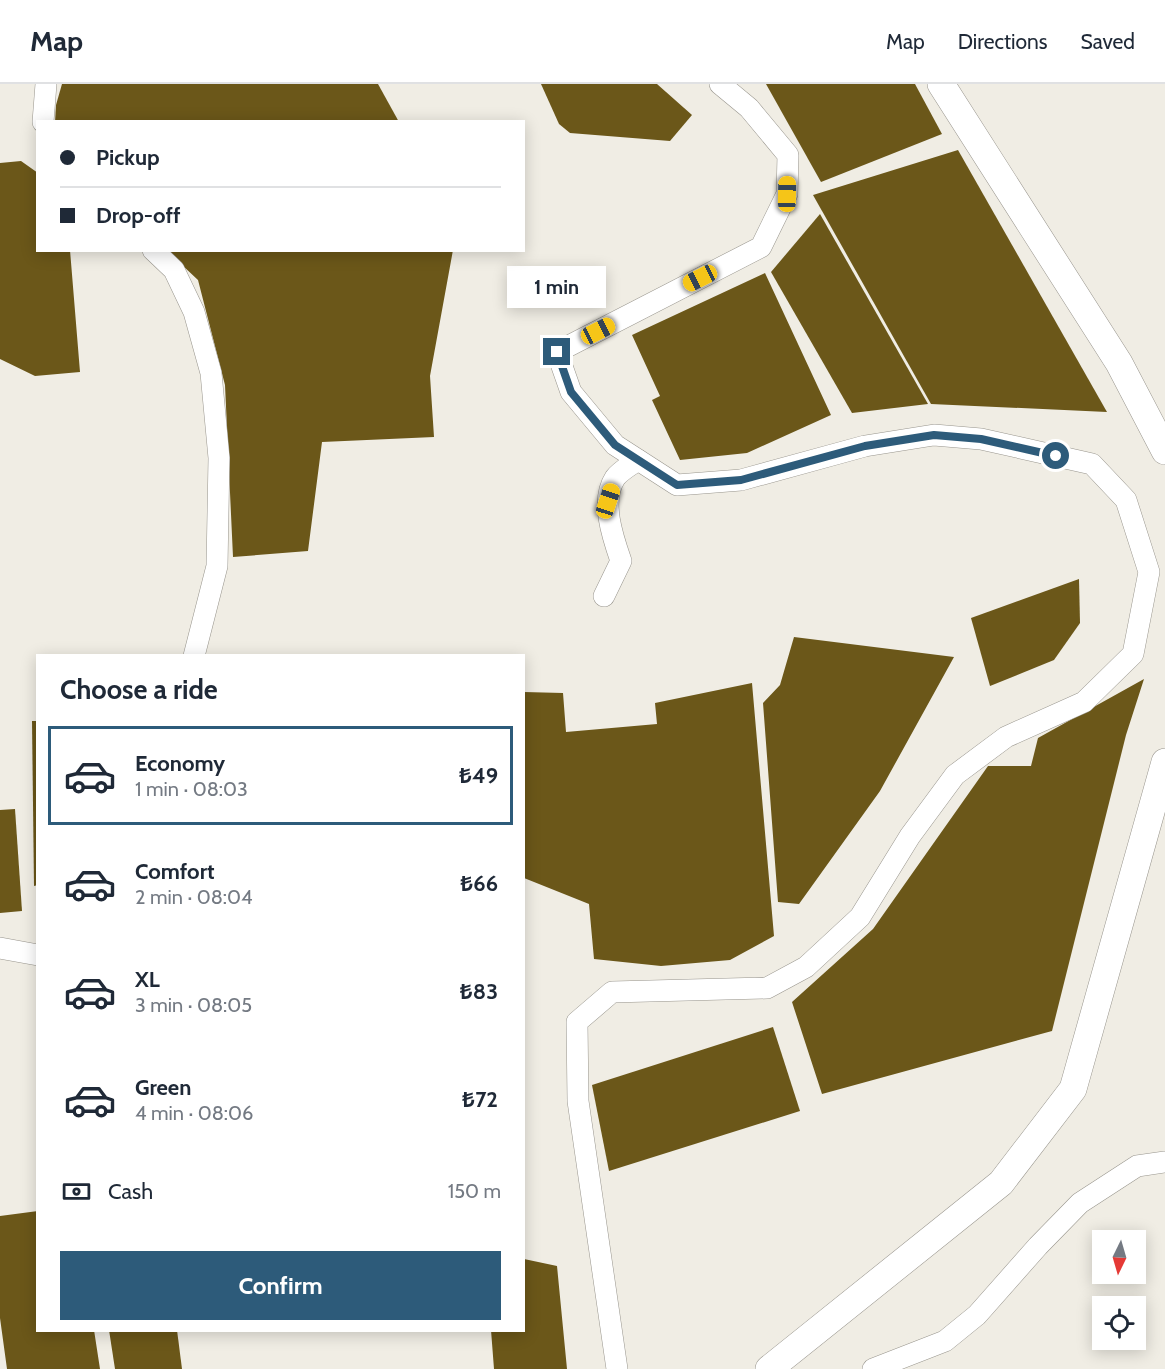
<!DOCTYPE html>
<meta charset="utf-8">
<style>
body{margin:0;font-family:Cabin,sans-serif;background:#f6f6f7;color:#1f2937;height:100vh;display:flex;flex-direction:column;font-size:22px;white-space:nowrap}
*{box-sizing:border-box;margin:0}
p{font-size:20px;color:#747a83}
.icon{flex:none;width:33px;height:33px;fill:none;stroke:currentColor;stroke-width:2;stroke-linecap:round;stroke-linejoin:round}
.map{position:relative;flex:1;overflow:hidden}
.sheet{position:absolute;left:36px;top:570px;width:489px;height:678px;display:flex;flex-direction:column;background:#fff;border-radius:0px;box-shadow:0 3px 15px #0003}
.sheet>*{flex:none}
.banner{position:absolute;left:36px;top:36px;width:489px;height:132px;border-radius:0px;box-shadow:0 3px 15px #0003;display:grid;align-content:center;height:132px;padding:0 24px;background:#fff}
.needle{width:39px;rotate:185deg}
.fabs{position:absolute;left:1092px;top:1146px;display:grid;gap:12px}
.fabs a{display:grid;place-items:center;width:54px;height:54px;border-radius:0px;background:#fff;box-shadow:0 3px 15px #0003;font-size:30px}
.end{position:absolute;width:27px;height:27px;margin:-14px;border:8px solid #2d5b7a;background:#fff;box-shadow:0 0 0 3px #fff}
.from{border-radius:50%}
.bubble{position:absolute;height:42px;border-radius:0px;background:#fff;box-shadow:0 3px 15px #0003;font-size:20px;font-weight:800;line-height:42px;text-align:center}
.car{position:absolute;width:18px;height:36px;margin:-18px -9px;border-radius:8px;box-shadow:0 0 4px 2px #0007;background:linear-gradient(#f5c518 24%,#345 0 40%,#f5c518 0 76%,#345 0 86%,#f5c518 0)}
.banner b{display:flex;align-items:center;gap:21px;height:57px;font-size:22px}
.banner b+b{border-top:2px solid #e0e1e3}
.banner i{width:15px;height:15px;background:#1f2937}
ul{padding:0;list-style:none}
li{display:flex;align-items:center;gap:18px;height:99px;margin:0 12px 9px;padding:0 12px;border:3px solid transparent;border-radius:0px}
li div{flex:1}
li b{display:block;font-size:22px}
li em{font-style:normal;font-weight:800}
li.selected{border-color:#2d5b7a}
li>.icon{width:54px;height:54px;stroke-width:1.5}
h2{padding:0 24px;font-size:27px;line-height:72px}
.pay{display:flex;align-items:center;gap:15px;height:66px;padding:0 24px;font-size:22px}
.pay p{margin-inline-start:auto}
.action{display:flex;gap:12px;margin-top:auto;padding:12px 24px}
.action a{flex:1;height:69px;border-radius:0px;background:#2d5b7a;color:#fff;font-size:24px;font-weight:800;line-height:69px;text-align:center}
header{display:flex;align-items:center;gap:36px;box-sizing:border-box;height:84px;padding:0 30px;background:#fff;border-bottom:2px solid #e0e1e3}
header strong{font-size:28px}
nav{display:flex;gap:33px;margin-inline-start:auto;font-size:21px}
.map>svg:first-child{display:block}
.building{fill:#6b5719}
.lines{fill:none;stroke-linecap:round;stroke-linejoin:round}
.minor-casing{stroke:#98958d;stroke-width:22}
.tertiary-casing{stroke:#98958d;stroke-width:28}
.minor{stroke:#fff;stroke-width:21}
.tertiary{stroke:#fff;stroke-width:27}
.route{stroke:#2d5b7a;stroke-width:8}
</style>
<header>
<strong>Map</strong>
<nav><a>Map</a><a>Directions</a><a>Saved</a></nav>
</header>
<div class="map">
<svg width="1165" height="1285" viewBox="0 0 1165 1285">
<rect width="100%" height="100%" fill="#f0ede4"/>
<g class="building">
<path d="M 62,0 L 378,0 L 399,38 L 55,38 L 56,21 Z"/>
<path d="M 541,0 L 657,0 L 692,31 L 670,57 L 570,49 L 559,40 Z"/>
<path d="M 766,0 L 915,0 L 942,50 L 821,98 Z"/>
<path d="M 958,66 L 1107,328 L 931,320 L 813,111 Z"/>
<path d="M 21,77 L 38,89 L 38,166 L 70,166 L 80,288 L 35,292 L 0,275 L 0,79 Z"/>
<path d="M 820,130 L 928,320 L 852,329 L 771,188 Z"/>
<path d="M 166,166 L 453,166 L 430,292 L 434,353 L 322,358 L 308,467 L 233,473 L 225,301 L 198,196 Z"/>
<path d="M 765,189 L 831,331 L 747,369 L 680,376 L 652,316 L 660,312 L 632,251 Z"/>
<path d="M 1079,495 L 1080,539 L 1054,576 L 990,602 L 971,534 Z"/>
<path d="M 794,553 L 954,573 L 880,707 L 799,820 L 778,818 L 763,619 L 780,601 Z"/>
<path d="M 1144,595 L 1126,651 L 1052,947 L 822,1010 L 792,918 L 873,845 L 988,682 L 1031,682 L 1038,654 Z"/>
<path d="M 752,599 L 774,852 L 730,876 L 661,882 L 594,875 L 589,820 L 524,794 L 524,608 L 563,609 L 566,648 L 657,640 L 655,619 Z"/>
<path d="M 32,637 L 38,637 L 38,801 L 34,802 Z"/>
<path d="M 15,725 L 22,827 L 0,829 L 0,726 Z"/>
<path d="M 773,943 L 800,1027 L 609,1087 L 592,1001 Z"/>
<path d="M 38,1127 L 38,1246 L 94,1246 L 100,1285 L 7,1285 L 0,1234 L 0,1132 Z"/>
<path d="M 524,1175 L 557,1182 L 567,1285 L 494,1285 L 491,1246 L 524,1246 Z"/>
<path d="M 109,1246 L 177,1246 L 182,1285 L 115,1285 Z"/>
</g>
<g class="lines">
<defs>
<g id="minor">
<path d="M 43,38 L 46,0"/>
<path d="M 153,166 L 174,186 L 194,228 L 211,289 L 219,374 L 217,482 L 194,572"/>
<path d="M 604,512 L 621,477 C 613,454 600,417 615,394 C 620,387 631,381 638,376"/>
<path d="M 0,864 L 38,871"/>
<path d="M 617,1285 L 578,1017 L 577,938 L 612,908 L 767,904 L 806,883 L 860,833 L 910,752 L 955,691 L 1006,653 L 1084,618 L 1133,570 L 1149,488 L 1126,416 L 1092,380 L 981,355 L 934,351 L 865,362 L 741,396 L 677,401 L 615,361 L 571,308 L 557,268 L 761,163 L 787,110 L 788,71 L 749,24 L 720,0"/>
<path d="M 873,1285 L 945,1257 L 977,1231 L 1038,1162 L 1080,1119 L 1137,1082 L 1165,1078"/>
</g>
<g id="tertiary">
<path d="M 941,0 L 1119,279 L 1165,367"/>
<path d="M 769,1285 L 1001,1099 L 1073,1005 L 1165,678"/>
</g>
</defs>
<use href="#minor" class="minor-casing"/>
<use href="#tertiary" class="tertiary-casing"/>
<use href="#minor" class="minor"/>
<use href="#tertiary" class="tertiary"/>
</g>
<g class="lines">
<path class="route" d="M 557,268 L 571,308 L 615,361 L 677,401 L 741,396 L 865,362 L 934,351 L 981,355 L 1056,372"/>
</g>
</svg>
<div class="fabs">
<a><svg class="needle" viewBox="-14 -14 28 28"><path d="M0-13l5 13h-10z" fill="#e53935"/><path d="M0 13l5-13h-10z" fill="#747a83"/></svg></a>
<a><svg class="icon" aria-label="locate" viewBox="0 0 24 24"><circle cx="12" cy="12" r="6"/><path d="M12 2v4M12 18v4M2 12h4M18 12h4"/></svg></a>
</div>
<i class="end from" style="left:1056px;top:372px"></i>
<i class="end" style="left:557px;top:268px"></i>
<div class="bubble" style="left:507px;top:182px;width:99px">1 min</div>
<i class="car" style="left:787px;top:110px;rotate:1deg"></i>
<i class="car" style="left:700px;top:194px;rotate:243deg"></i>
<i class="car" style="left:598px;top:247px;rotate:63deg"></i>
<i class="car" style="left:608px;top:417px;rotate:18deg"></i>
<div class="banner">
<b><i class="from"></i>Pickup</b>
<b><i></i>Drop-off</b>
</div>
<section class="sheet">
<h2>Choose a ride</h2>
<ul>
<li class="selected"><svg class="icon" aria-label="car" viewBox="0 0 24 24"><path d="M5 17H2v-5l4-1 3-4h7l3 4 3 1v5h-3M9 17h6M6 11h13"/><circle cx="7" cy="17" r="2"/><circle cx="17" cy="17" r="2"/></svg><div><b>Economy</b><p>1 min · 08:03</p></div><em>₺49</em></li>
<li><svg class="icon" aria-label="car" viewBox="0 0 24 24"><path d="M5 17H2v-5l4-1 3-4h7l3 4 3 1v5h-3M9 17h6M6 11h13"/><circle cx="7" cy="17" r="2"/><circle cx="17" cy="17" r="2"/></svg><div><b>Comfort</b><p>2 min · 08:04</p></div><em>₺66</em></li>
<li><svg class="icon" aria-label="car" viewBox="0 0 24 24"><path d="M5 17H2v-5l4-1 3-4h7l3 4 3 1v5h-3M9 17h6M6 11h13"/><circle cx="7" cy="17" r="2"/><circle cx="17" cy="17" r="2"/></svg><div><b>XL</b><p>3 min · 08:05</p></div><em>₺83</em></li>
<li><svg class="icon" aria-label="car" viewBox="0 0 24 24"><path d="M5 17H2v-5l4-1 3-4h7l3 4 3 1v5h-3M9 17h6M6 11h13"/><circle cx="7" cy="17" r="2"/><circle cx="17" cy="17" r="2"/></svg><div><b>Green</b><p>4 min · 08:06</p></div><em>₺72</em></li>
</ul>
<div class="pay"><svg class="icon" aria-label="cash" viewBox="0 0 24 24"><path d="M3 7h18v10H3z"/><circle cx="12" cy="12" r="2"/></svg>Cash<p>150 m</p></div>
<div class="action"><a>Confirm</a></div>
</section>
</div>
